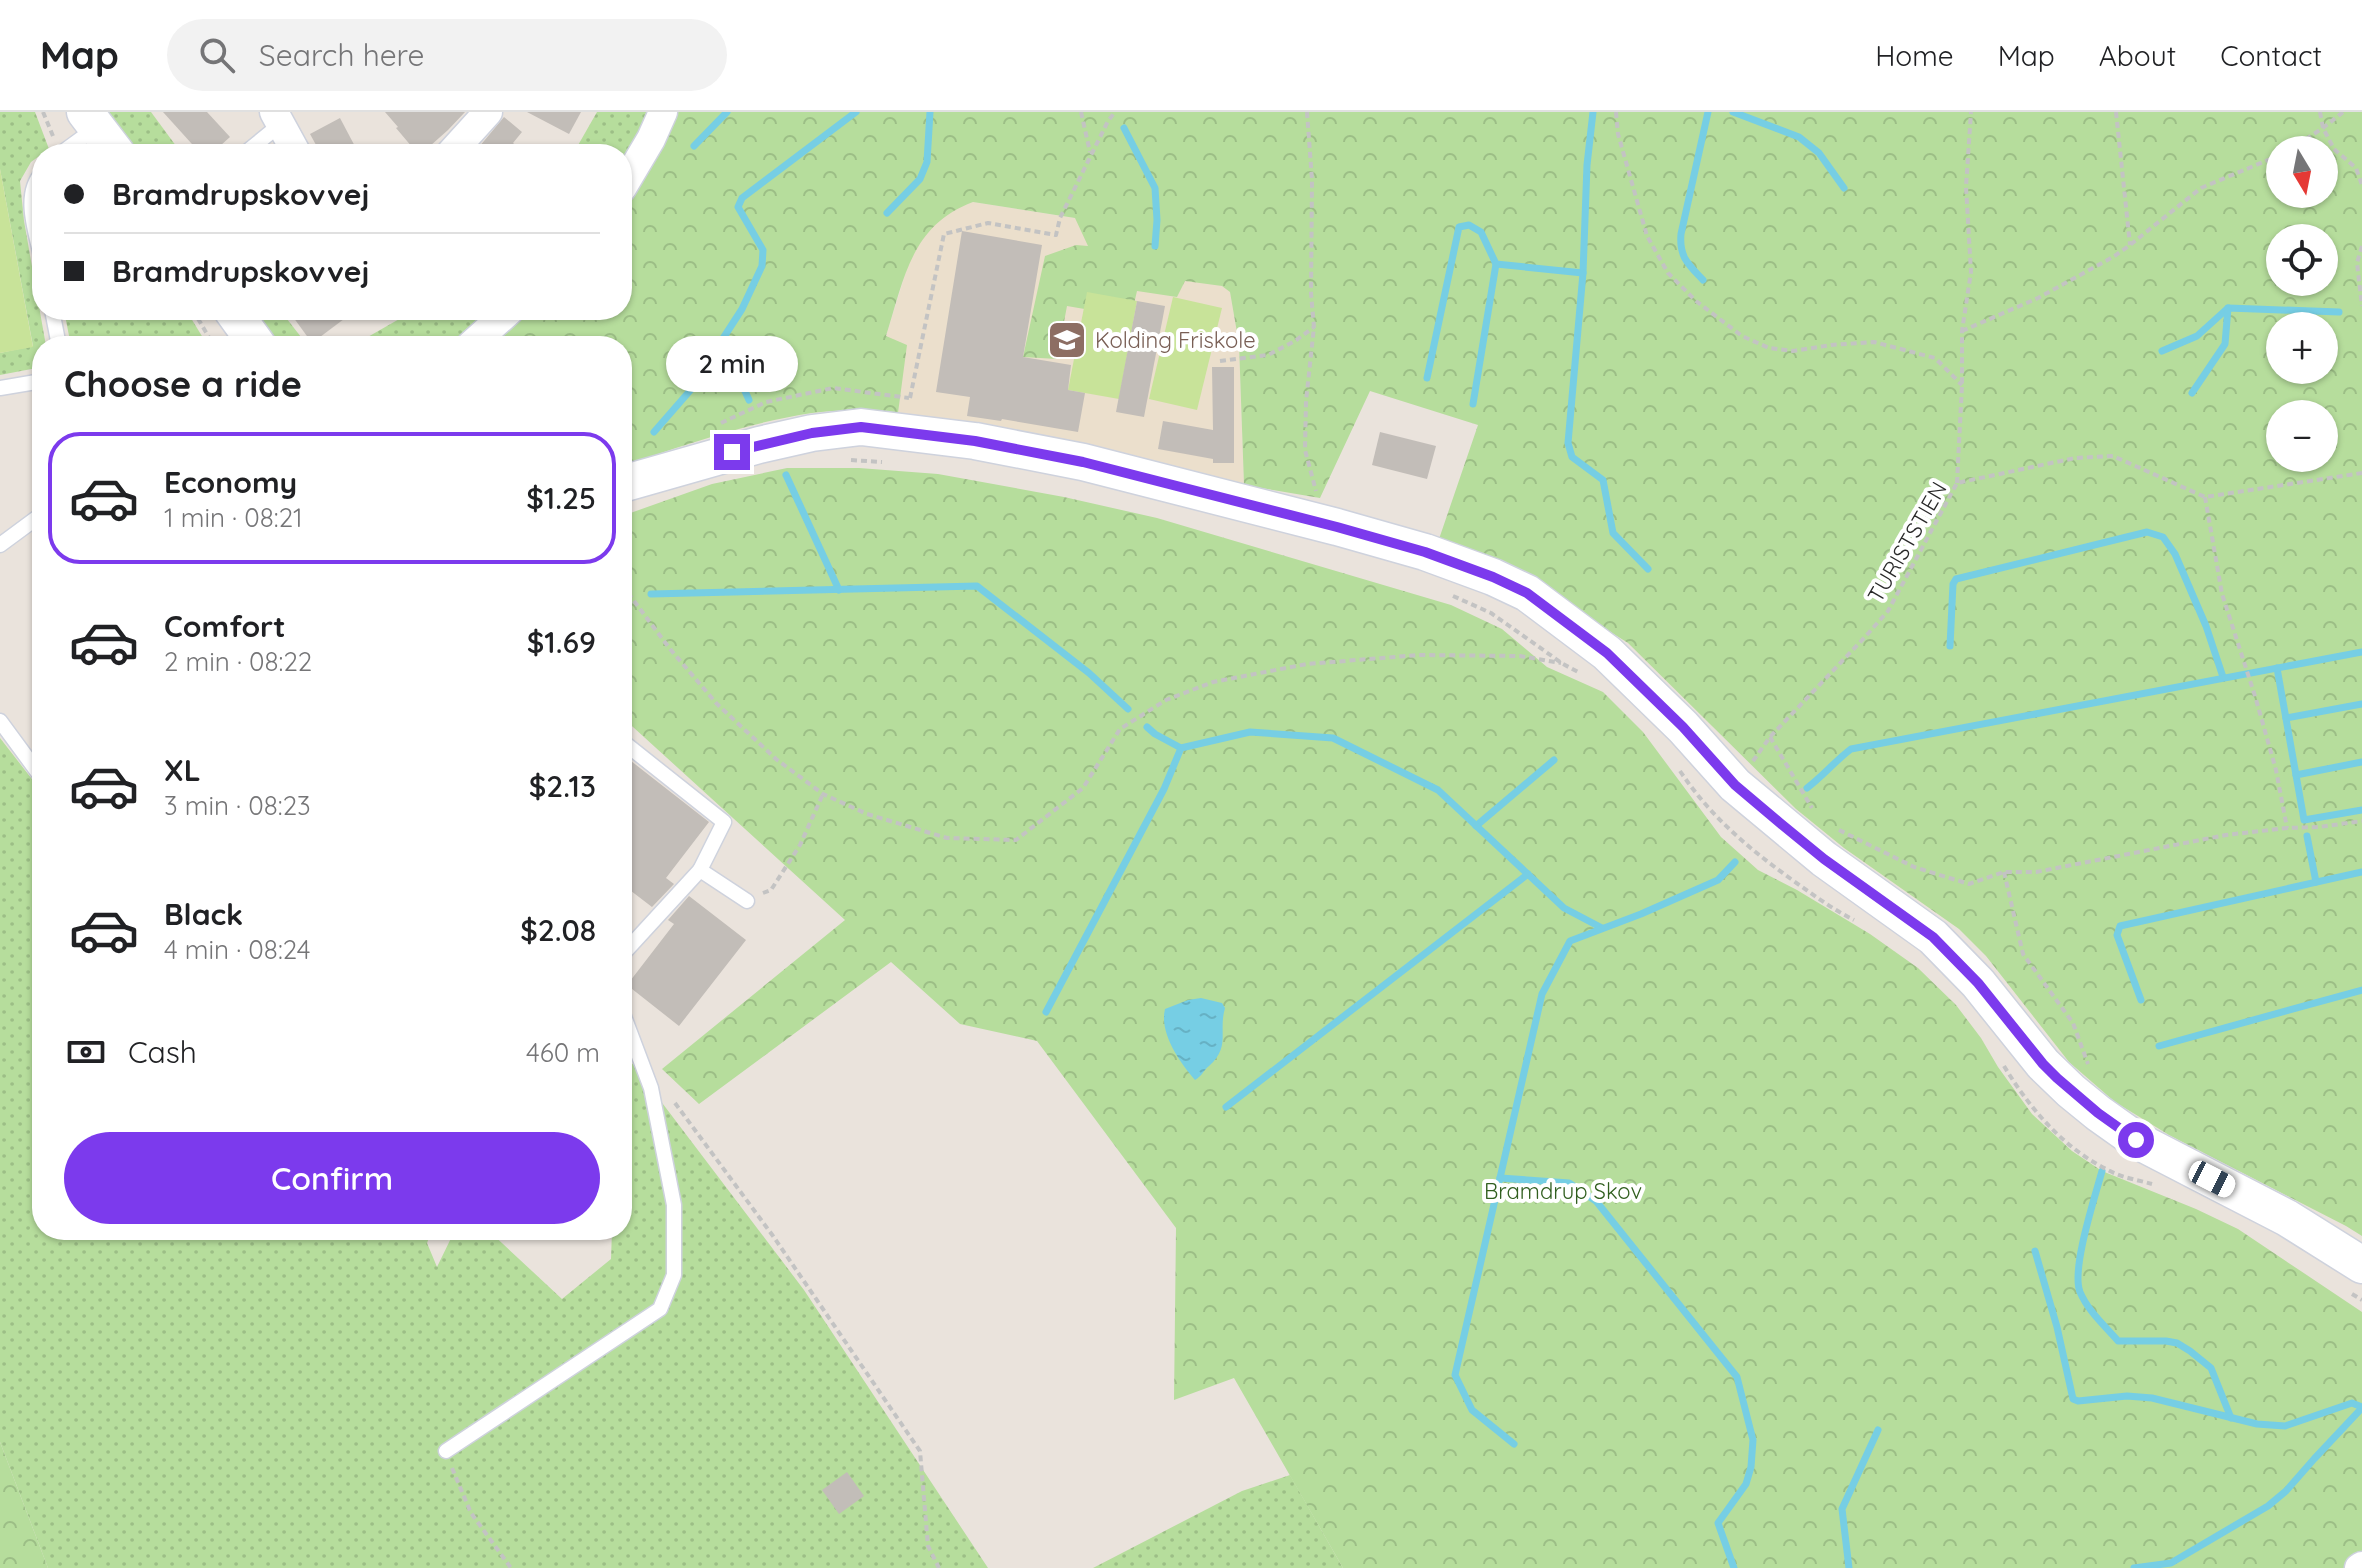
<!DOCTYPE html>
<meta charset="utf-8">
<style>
body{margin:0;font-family:Quicksand,sans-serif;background:#f2f2f2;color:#202124;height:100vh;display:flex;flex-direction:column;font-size:30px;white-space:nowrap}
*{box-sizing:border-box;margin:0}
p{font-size:26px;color:#757577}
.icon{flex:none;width:44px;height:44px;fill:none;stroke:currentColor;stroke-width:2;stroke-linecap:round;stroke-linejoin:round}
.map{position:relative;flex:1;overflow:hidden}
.drawer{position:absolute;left:32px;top:224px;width:600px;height:904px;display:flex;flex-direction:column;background:#fff;border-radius:32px;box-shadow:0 2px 6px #0004}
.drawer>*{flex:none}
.top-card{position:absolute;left:32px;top:32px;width:600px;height:176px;border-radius:32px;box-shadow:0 2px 6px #0004;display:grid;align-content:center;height:176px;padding:0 32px;background:#fff}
.needle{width:52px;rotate:170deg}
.controls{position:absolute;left:2266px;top:24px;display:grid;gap:16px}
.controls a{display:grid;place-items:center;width:72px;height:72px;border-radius:50%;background:#fff;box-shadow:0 2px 6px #0004;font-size:40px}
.end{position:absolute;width:36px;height:36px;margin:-18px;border:10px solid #7c3aed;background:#fff;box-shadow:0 0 0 4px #fff}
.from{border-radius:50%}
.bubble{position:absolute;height:56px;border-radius:28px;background:#fff;box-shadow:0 2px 6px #0004;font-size:26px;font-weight:600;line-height:56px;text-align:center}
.car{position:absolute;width:24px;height:48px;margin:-24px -12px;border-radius:10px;box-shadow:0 0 6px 2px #0007;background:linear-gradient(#fff 24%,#345 0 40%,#fff 0 76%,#345 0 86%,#fff 0)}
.top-card b{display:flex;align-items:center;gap:28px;height:76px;font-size:30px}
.top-card b+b{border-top:2px solid #e0e0e0}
.top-card i{width:20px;height:20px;background:#202124}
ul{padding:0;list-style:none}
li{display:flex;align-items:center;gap:24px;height:132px;margin:0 16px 12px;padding:0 16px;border:4px solid transparent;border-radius:32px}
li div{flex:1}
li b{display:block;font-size:30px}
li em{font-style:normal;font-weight:600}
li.on{border-color:#7c3aed}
li>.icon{width:72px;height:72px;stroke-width:1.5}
h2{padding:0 32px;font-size:36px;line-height:96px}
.pay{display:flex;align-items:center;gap:20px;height:88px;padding:0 32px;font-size:30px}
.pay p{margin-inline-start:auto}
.button{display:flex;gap:16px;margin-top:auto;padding:16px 32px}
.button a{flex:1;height:92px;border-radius:48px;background:#7c3aed;color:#fff;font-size:32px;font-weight:600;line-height:92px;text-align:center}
header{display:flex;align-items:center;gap:48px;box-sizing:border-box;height:112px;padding:0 40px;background:#fff;border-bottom:2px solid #e0e0e0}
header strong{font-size:38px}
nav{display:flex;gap:44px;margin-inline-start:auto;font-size:28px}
.search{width:560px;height:72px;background:#f2f2f2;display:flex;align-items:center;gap:20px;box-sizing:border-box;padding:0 28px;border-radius:44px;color:#757577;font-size:30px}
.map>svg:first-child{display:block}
.education{fill:#ebdfcc}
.grass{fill:url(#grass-dots)}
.forest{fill:url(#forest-crowns);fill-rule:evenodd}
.pitch{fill:#c8e399}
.water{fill:url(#water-ripples)}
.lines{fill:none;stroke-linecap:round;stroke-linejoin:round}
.stream{stroke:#76cee4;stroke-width:7}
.building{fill:#c2bdb8}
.service-casing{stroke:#ced2dd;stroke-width:17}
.minor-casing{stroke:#ced2dd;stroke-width:31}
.tertiary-casing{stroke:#ced2dd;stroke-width:39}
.path{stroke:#c3c3c3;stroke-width:4;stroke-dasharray:6 4;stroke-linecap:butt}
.service{stroke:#fff;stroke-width:14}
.minor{stroke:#fff;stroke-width:28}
.tertiary{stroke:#fff;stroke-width:36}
.route{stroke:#7c3aed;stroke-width:10}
.labels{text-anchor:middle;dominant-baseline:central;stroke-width:8;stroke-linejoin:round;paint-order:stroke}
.education-label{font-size:22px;fill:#785e54;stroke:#fff;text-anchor:start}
.street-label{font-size:22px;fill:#292929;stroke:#fff}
.park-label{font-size:22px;fill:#315f1f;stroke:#fff}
</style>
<header>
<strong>Map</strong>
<div class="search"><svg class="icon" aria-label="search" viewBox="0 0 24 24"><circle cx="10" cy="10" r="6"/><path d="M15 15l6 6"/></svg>Search here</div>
<nav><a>Home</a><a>Map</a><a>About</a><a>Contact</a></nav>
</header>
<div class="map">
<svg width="2362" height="1456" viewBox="0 0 2362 1456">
<defs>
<pattern id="grass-dots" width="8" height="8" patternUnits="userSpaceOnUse" patternTransform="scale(2)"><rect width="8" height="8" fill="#b6dd9c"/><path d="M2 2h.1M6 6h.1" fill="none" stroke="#9cbe86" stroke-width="1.8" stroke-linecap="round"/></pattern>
<pattern id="forest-crowns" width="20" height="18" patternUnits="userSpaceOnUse" patternTransform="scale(2)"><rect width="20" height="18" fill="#b6dd9c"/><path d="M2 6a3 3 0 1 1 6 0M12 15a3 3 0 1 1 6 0" fill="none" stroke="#9cbe86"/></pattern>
<pattern id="water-ripples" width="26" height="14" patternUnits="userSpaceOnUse" patternTransform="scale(2)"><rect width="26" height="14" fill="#76cee4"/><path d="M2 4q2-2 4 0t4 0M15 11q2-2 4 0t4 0" fill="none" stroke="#66b1c4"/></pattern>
</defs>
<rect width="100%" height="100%" fill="#eae3dc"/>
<path class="education" d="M 973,90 L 1075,106 L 1222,174 L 1230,179 L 1239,232 L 1244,373 L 1042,324 L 898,301 L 900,282 L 886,224 L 908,153 L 921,127 L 939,108 L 959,95 Z"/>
<g class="grass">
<path d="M 0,0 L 35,0 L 49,37 L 31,50 L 20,69 L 24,109 L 46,234 L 42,234 L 42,255 L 0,263 L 0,241 L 33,234 L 0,57 Z"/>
<path d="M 104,0 L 151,0 L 182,42 L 135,42 Z"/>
<path d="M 597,0 L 651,0 L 622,54 L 622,42 L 573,42 Z"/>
<path d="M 64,198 L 186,198 L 208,234 L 71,234 Z"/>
<path d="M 248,198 L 280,198 L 308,234 L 274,234 Z"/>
<path d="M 415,198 L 497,198 L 456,234 L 352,234 Z"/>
<path d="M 0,626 L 42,680 L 42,1118 L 432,1118 L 427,1131 L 437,1155 L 455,1118 L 488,1118 L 562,1187 L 611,1147 L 612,1118 L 622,1118 L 622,938 L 804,1178 L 988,1456 L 48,1456 L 0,1330 Z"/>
<path d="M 1290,1363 L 1343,1456 L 1093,1456 L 1242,1379 Z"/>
</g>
<g class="forest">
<path d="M 676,0 L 2362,0 L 2362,1124 L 2346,1114 L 2169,1023 L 2115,990 L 2069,950 L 1986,844 L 1959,817 L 1844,736 L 1796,697 L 1628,531 L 1530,469 L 1439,427 L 1478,313 L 1370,279 L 1320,386 L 1244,373 L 1239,232 L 1230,180 L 1222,174 L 1185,169 L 1177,185 L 1137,179 L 1131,205 L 1067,194 L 1057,247 L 1023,245 L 1045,144 L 1076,133 L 1088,134 L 1075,106 L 973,90 C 911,113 904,167 886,224 L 907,233 L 898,301 C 869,299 840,297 812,301 C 746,311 685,333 622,354 L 622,234 L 484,234 L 525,198 L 622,198 L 622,92 ZM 2280,38 L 2324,38 L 2324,82 L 2280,82 ZM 2280,126 L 2324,126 L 2324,170 L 2280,170 ZM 2280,214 L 2324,214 L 2324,258 L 2280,258 ZM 2280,302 L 2324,302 L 2324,346 L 2280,346 Z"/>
<path d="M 787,356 L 859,356 L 938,362 L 1064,385 L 1157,406 L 1451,493 L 1502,517 L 1547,555 L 1603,580 L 1643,620 L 1721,725 L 1758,758 L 1797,778 L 1870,822 L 1918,856 L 1956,893 L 1981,926 L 1998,955 L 2032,1002 L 2072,1039 L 2102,1059 L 2196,1097 L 2238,1117 L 2362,1200 L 2362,1456 L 1343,1456 L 1234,1266 L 1174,1288 L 1176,1116 L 1037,929 L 960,912 L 891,850 L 699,992 L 662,957 L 845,808 L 622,605 L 622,404 L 712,372 Z"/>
<path d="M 0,1330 L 48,1456 L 0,1456 Z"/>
</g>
<g class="pitch">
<path d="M 0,57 L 33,235 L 0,241 Z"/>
<path d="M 1087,180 L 1137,189 L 1119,287 L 1068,278 Z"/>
<path d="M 1173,185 L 1222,196 L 1197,298 L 1149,287 Z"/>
</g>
<path class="water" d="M 1201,886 L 1222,891 L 1225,896 C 1218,920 1231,934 1209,954 C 1203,959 1202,964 1195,968 C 1180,951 1159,921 1165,897 L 1188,888 Z"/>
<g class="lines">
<g class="stream">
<path d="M 1593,0 L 1587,53 L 1583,161 L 1568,331 L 1572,345 L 1603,368 L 1613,421 L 1648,457"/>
<path d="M 1733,0 L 1799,25 L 1819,41 L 1844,76"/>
<path d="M 1124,16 L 1155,76 L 1157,108 L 1155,134"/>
<path d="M 694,34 L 727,0"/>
<path d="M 887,101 L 920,67 L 927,50 L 930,0"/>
<path d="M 1703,168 C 1688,152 1679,145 1681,122 L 1708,0"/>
<path d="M 722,228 L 749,288"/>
<path d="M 2162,239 L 2197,224 L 2228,196 L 2339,200"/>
<path d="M 1427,266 L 1459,115 L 1469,113 L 1481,120 L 1496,152 L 1583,161"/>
<path d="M 2192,281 L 2225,232 L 2228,196"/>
<path d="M 1473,292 L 1496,152"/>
<path d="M 654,320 L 715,250 L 722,228 L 742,197 L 762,154 L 763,138 L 738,95 L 742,86 L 856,0"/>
<path d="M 786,363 L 839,478"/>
<path d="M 651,482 L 977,474 L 1089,561 L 1128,597"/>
<path d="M 1950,534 L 1953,472 L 1956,467 L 2147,420 L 2163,425 L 2175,442 L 2206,514 L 2223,565"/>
<path d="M 2277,556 L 2304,708 L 2362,698"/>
<path d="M 2286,606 L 2362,592"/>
<path d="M 1147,615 L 1155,622 L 1181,636"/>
<path d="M 2296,663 L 2362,650"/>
<path d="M 1807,676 C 1823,664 1835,649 1851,637 L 2362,540"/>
<path d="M 1476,714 L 1554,648"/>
<path d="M 2307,724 L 2316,770"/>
<path d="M 2141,888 L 2117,823 L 2120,814 L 2362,760"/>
<path d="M 1046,900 L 1164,677 L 1181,636 L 1250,620 L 1333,626 L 1438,678 L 1564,796 L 1602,816"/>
<path d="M 2159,934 L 2362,878"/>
<path d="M 1226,995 L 1528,762"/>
<path d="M 2102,1059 C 2095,1085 2071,1157 2080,1180 C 2088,1199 2105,1214 2118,1229 L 2166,1229 L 2177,1231 L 2190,1239 L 2211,1256 L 2231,1306"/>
<path d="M 1500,1066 L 1569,1071 L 1596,1089 L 1737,1265 L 1753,1328 L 1751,1355 L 1746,1372 L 1718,1411 L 1734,1456"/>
<path d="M 2035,1139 L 2057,1215 L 2073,1287 L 2078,1289 L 2127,1284 L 2152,1286 L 2257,1312 L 2285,1314 L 2352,1291 L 2362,1295"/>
<path d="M 1514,1332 L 1472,1298 L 1455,1263 L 1542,882 L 1570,829 L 1641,802 L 1718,768 L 1735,750"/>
<path d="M 1849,1456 L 1842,1397 L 1878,1318"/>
<path d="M 2134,1456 L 2171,1451 L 2268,1394 L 2286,1379 L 2314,1347 L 2362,1296"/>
</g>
</g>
<g class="building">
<path d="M 163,0 L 207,0 L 230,25 L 211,42 L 201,42 Z"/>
<path d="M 385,0 L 465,0 L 448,18 L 421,42 L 418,42 L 396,16 L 398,15 Z"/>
<path d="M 527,0 L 581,0 L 569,22 Z"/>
<path d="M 504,5 L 522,20 L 513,31 L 525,42 L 476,42 L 474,41 Z"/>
<path d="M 340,6 L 359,42 L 321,42 L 310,22 Z"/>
<path d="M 962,119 L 1042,133 L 1023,245 L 1071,253 L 1068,278 L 1085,281 L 1078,320 L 1002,307 L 1001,309 L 967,304 L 970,285 L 936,280 Z"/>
<path d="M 1137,189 L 1165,194 L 1144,305 L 1116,300 Z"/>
<path d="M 288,198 L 356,198 L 312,231 Z"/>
<path d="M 1212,255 L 1234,255 L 1234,351 L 1213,351 L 1213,347 L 1158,337 L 1163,309 L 1213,318 Z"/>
<path d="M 1380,320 L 1436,334 L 1427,367 L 1372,353 Z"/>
<path d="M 622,642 L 709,710 L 666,766 L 674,772 L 652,795 L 622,772 Z"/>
<path d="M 689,784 L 746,828 L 679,914 L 627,873 L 674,812 L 668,808 Z"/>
<path d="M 847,1360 L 864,1384 L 839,1402 L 822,1378 Z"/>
</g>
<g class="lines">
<defs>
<g id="service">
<path d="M 60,42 L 97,15"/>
<path d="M 244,42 L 282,11"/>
<path d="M 42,61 C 21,84 37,122 42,149"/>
<path d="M 52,198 L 59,234"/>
<path d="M 0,276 L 42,269"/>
<path d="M 0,433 L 42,402"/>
<path d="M 0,609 L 42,666"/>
<path d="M 622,629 L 724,710 L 700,758"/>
<path d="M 622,843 L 700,758 L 747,789"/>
<path d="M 446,1339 L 660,1197 L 674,1163 L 674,1093 L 651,976 L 622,899"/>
</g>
<g id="minor">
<path d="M 274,0 L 297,42"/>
<path d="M 450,42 L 488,0"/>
<path d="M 622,76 L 651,27 L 663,0"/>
<path d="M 470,234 L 510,198"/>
<path d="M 2359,1456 L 2362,1454"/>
</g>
<g id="tertiary">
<path d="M 85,0 L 117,42"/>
<path d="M 232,198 L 258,234"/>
<path d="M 622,372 L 759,333 L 812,321 L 861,315 L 975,329 L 1083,350 L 1337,415 L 1425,440 L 1493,465 L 1527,481 L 1607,541 L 1683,615 L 1735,673 L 1824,747 L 1933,825 L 1978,871 L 2043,952 L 2071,979 L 2098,1001 L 2136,1028 L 2287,1106 L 2362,1153"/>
</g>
</defs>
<use href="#service" class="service-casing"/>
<use href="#minor" class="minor-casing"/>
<use href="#tertiary" class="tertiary-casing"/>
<g class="path">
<path d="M 43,0 L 53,24"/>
<path d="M 1081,0 L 1090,40"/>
<path d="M 1307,0 L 1312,68 L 1311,181 L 1314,215 L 1306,289 L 1305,338 L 1316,379"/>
<path d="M 1616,0 L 1618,22 L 1647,124 L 1668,161 L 1696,189 L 1742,224 L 1769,236 L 1793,239 L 1831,233 L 1874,230 L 1935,246 L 1962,273"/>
<path d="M 2116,0 L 2130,133"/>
<path d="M 2320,0 L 2323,16 L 2334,37 L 2356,56 L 2362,73"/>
<path d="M 2289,38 L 2323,16 L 2343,0"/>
<path d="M 2362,134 L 2357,151 L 2362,194"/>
<path d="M 193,198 L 214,234"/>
<path d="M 1962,219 L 2038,186 L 2113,145 L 2130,133 L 2201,76 L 2280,43"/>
<path d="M 1220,249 L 1268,243 L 1295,229 L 1314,215"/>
<path d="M 910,286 L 944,122 L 988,111 L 1056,123 L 1060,106 L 1108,9 L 1115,0"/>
<path d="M 721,311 L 766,290 L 833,276 L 909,286"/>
<path d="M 851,348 L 882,350"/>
<path d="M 1957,371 L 1962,273 L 1962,219 L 1971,160 L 1966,75 L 1971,0"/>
<path d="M 2205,385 L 2222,482 L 2255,584 L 2276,658 L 2287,716"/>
<path d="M 622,473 L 670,537 L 717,592 L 776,647 L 823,682 L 867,702 L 947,726 L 1016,728 L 1083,676 L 1120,617 L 1166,588 L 1213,570 L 1307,552 L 1419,543 L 1520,544 L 1561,551"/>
<path d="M 1453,484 L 1491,501 L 1563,552 L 1578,560"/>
<path d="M 1770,625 L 1812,696"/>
<path d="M 1753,649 L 1770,625 L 1865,525 L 1888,499 L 1957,371 L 2075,346 L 2113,344 L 2205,385 L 2362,361"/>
<path d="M 1680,659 C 1710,704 1748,736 1791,767 C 1812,782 1832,797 1854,808"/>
<path d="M 1839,718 L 1914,755 L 1969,772 L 2004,760 L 2036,760 L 2226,723 L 2287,716 L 2319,715 L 2362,709"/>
<path d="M 2004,760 L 2023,842 L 2073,911 L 2088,952"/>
<path d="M 763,781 L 771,778 L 800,733 L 823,682"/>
<path d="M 2004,954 C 2030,997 2064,1037 2110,1059 C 2123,1066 2138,1068 2152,1072"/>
<path d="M 675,991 L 773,1124 L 920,1339 L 928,1434 L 939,1456"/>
<path d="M 2352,1182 L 2362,1188"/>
<path d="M 452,1356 L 471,1401 L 511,1456"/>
</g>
<use href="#service" class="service"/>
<use href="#minor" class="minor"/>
<use href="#tertiary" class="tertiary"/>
</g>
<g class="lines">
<path class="route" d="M 732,340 L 812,321 L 861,315 L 975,329 L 1083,350 L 1337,415 L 1425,440 L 1493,465 L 1527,481 L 1607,541 L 1683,615 L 1735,673 L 1780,711 L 1824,747 L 1933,825 L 1978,871 L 2043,952 L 2057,966 L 2098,1001 L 2136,1028"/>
</g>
<defs>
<symbol id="school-square" viewBox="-11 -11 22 22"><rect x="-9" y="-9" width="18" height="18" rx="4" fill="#8d6e63" stroke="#fff"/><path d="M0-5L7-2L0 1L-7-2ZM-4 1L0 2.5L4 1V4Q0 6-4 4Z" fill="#fff"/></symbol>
</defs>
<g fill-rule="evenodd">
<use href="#school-square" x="1045" y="206" width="44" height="44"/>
</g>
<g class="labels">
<g class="education-label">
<text x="1095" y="228">Kolding Friskole</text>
</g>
<g class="street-label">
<text transform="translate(1907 430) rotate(-60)">TURISTSTIEN</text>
</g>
<g class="park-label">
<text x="1563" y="1079">Bramdrup Skov</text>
</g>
</g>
</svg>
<div class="controls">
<a><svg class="needle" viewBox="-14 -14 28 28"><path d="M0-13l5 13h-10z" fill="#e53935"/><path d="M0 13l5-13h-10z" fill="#757577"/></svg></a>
<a><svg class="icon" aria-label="locate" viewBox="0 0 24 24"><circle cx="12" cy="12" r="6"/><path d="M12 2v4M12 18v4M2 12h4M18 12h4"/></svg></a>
<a>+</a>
<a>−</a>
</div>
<i class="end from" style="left:2136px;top:1028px"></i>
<i class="end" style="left:732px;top:340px"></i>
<div class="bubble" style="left:666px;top:224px;width:132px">2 min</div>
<i class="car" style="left:2212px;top:1067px;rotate:117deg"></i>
<div class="top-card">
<b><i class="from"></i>Bramdrupskovvej</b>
<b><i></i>Bramdrupskovvej</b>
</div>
<section class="drawer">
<h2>Choose a ride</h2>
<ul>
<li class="on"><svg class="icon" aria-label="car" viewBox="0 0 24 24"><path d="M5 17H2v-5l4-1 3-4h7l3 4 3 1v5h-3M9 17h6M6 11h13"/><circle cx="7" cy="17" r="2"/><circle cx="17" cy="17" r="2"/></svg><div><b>Economy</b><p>1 min · 08:21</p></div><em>$1.25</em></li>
<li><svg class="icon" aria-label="car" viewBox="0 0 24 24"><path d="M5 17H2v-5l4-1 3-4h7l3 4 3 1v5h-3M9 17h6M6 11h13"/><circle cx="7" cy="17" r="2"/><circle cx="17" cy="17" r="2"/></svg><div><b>Comfort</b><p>2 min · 08:22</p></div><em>$1.69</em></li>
<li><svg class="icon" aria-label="car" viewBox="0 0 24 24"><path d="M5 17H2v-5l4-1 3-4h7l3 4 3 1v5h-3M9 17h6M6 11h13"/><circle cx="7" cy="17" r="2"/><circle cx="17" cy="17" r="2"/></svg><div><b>XL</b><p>3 min · 08:23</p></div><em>$2.13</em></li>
<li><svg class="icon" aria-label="car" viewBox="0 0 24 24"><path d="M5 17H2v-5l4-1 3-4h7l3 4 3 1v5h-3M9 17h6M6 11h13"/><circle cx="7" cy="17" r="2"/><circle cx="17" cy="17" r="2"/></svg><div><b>Black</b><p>4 min · 08:24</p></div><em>$2.08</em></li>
</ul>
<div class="pay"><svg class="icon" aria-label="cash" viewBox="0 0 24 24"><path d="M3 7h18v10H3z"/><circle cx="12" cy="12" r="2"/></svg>Cash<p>460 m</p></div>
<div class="button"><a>Confirm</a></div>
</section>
</div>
